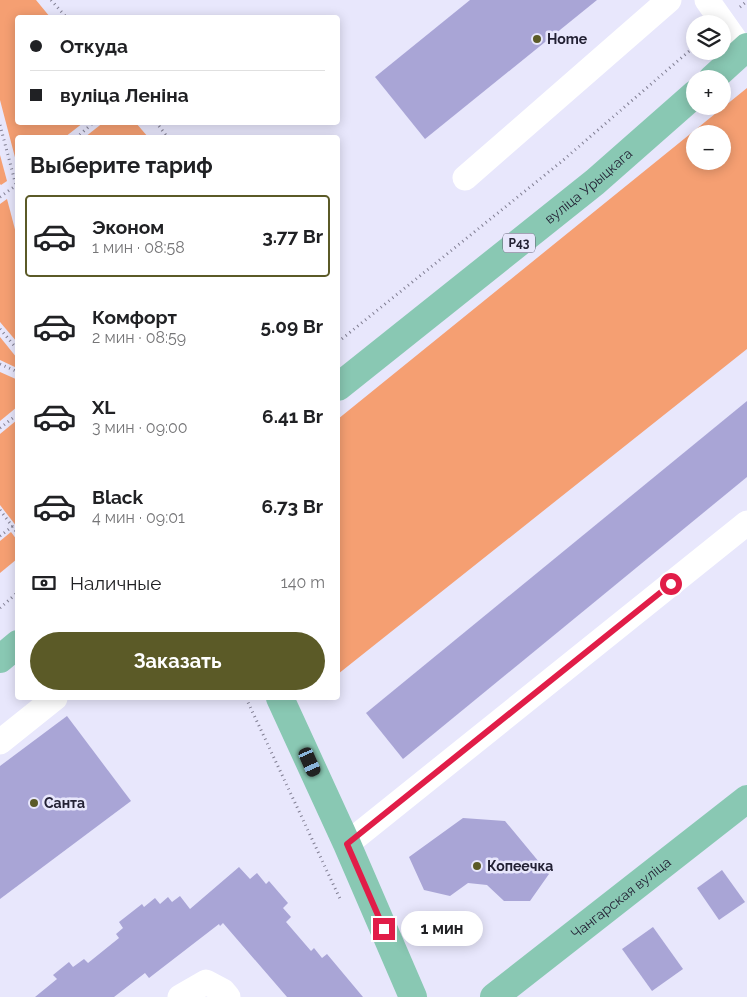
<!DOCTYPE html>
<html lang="ru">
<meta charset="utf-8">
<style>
body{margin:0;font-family:Raleway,sans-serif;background:#f6f6f6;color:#202124;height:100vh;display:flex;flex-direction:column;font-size:19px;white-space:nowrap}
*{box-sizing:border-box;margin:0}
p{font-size:16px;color:#757577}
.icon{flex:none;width:28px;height:28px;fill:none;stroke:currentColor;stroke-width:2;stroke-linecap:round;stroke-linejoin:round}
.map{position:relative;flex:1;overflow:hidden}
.sheet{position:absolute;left:15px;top:135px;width:325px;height:565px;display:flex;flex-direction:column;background:#fff;border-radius:5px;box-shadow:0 2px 12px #0003}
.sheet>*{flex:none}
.banner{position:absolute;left:15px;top:15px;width:325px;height:110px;border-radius:5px;box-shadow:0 2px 12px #0003;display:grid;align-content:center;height:110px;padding:0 15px;background:#fff}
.tools{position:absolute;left:686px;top:15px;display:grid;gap:10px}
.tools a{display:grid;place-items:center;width:45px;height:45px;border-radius:50%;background:#fff;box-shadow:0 2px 12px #0003;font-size:25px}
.end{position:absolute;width:22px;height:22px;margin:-11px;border:6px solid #e11d48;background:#fff;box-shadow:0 0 0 2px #fff}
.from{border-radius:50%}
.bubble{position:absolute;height:35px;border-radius:18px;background:#fff;box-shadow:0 2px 12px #0003;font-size:16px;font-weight:700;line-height:35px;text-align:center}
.car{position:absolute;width:15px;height:30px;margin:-15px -8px;border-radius:6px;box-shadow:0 0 4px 1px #0007;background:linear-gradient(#222 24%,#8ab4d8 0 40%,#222 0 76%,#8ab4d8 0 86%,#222 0)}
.banner b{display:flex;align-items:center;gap:18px;height:48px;font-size:19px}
.banner b+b{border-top:1px solid #e0e0e0}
.banner i{width:12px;height:12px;background:#202124}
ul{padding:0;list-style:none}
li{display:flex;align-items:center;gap:15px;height:82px;margin:0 10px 8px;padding:0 5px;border:2px solid transparent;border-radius:5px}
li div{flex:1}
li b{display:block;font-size:19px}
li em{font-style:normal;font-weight:700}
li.on{border-color:#5b5a27}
li>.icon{width:45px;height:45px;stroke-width:1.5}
h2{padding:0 15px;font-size:22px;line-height:60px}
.pay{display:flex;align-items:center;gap:12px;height:55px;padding:0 15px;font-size:19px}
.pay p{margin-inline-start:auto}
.cta{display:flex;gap:10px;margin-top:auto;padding:10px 15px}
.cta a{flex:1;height:58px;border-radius:30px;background:#5b5a27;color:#fff;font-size:20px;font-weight:700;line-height:58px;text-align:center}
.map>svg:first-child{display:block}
.green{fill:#f59f72;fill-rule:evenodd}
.building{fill:#a9a5d6}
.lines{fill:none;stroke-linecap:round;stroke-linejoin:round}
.path{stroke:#817f93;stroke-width:3;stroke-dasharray:1 4;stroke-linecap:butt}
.minor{stroke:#fff;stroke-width:25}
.major{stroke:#89c8b3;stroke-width:28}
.route{stroke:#e11d48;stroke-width:6}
.poi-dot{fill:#5b5a27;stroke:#e8e7fc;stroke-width:2}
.labels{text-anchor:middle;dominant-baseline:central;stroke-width:5;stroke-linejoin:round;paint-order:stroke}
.shield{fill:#e8e7fc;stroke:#5e5c70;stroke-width:1}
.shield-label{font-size:12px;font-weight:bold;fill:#232134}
.poi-label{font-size:14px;font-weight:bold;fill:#232134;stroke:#e8e7fc;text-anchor:start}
.street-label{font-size:14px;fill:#232134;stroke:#e8e7fc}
</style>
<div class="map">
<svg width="747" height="997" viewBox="0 0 747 997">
<rect width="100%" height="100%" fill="#e8e7fc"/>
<g class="green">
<path d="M 0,0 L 36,0 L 50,17 L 18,18 L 18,122 L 83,123 L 65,137 L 18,138 L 17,165 L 0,100 Z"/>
<path d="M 747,88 L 747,349 L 338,674 L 338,419 ZM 695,134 L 722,134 L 722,161 L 695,161 Z"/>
<path d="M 104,122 L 136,123 L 148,137 L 85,137 Z"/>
<path d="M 0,155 L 7,181 L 1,185 L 0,184 Z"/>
<path d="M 7,199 L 17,237 L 17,342 L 0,322 L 0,204 Z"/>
<path d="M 0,337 L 17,358 L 17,368 L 0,360 Z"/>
<path d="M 0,372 L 18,380 L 17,407 L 0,421 Z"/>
<path d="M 17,420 L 17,527 L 0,505 L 0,434 Z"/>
<path d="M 11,532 L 17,540 L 17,559 L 0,573 L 0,541 Z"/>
</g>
<g class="building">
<path d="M 470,0 L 597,0 L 425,139 L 375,77 Z"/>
<path d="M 747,401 L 747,477 L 403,759 L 366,713 Z"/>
<path d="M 67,716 L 131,801 L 0,899 L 0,766 Z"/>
<path d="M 463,818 L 505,821 L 549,874 L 530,901 L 504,901 L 487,885 L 468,883 L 450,896 L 424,890 L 409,857 Z"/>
<path d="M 239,867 L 250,879 L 257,873 L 266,884 L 269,881 L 288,903 L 283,908 L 291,917 L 286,922 L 311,951 L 314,948 L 322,958 L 327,954 L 363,997 L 287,997 L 223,923 L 220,926 L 219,924 L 149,978 L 145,973 L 114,997 L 35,997 L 57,979 L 53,975 L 69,962 L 73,967 L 84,959 L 88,963 L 119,938 L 116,934 L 123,928 L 119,922 L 142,904 L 144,907 L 155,898 L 160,904 L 168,897 L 172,902 L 180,896 L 190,909 Z"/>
<path d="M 722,870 L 745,902 L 719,920 L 697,888 Z"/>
<path d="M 653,927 L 683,969 L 652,991 L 622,949 Z"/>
</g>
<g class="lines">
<g class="path">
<path d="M 51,0 L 67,18"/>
<path d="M 740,7 L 747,1"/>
<path d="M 156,122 L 168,138"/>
<path d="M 0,125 L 18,193"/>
<path d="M 76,138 L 94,122"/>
<path d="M 0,197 L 18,184"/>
<path d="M 0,329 L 18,350"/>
<path d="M 338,342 L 561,162 L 695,46"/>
<path d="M 0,364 L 18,372"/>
<path d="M 0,428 L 18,414"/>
<path d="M 0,510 L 18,534"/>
<path d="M 0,536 L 13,526"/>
<path d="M 0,608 L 18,592"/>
<path d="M 246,698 L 341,901"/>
</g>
<g class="minor">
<path d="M 707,0 L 743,51"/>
<path d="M 465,178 L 669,0"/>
<path d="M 0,742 L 55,698"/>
<path d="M 347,844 L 747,523"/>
<path d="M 180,997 L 206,982 L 223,991 L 228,997"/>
</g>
<g class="major">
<path d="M 712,79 L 747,47"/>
<path id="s1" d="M 338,387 L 595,182 L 695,94"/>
<path d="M 0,659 L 18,644"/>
<path d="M 280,698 L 347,844 L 413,997"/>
<path id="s2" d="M 494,997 L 747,799"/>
</g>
</g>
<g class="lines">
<path class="route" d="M 384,929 L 347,844 L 671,584"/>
</g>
<g class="poi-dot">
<circle cx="537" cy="39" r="5"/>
<circle cx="34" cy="803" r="5"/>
<circle cx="477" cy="866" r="5"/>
</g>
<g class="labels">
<rect class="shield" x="503" y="233.5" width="32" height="19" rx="4"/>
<g class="shield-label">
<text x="519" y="243">Р43</text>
</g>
<g class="poi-label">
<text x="547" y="39">Home</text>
<text x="44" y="803">Санта</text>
<text x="487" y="866">Копеечка</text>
</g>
<g class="street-label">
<text stroke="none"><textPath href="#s1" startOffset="321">вуліца Урыцкага</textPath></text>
<text stroke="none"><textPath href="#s2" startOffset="161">Чангарская вуліца</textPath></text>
</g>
</g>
</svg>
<div class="tools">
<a><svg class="icon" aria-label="layers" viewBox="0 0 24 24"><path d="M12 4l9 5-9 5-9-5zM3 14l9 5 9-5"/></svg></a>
<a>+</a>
<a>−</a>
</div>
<i class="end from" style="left:671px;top:584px"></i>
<i class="end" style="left:384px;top:929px"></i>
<div class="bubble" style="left:401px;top:911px;width:82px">1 мин</div>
<i class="car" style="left:310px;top:762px;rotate:156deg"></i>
<div class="banner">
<b><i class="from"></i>Откуда</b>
<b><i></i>вуліца Леніна</b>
</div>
<section class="sheet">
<h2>Выберите тариф</h2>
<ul>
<li class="on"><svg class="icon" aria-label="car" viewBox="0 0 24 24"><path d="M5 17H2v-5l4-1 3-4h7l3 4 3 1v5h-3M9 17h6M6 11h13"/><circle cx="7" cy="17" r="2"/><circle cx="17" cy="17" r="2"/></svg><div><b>Эконом</b><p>1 мин · 08:58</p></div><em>3.77 Br</em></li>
<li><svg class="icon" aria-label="car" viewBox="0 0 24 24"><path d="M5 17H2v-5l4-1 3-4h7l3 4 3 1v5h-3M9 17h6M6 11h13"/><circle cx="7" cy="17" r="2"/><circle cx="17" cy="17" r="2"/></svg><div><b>Комфорт</b><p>2 мин · 08:59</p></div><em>5.09 Br</em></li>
<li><svg class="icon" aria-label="car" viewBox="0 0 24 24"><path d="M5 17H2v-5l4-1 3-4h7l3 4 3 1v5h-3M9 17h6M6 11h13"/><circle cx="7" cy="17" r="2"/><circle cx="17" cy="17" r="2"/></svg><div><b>XL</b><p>3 мин · 09:00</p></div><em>6.41 Br</em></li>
<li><svg class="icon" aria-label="car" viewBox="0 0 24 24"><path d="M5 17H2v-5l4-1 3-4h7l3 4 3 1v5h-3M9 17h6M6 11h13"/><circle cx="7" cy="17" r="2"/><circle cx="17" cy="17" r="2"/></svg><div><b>Black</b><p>4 мин · 09:01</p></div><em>6.73 Br</em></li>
</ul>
<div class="pay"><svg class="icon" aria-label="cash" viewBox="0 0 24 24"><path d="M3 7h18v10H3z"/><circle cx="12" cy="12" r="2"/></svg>Наличные<p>140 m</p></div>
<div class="cta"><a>Заказать</a></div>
</section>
</div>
